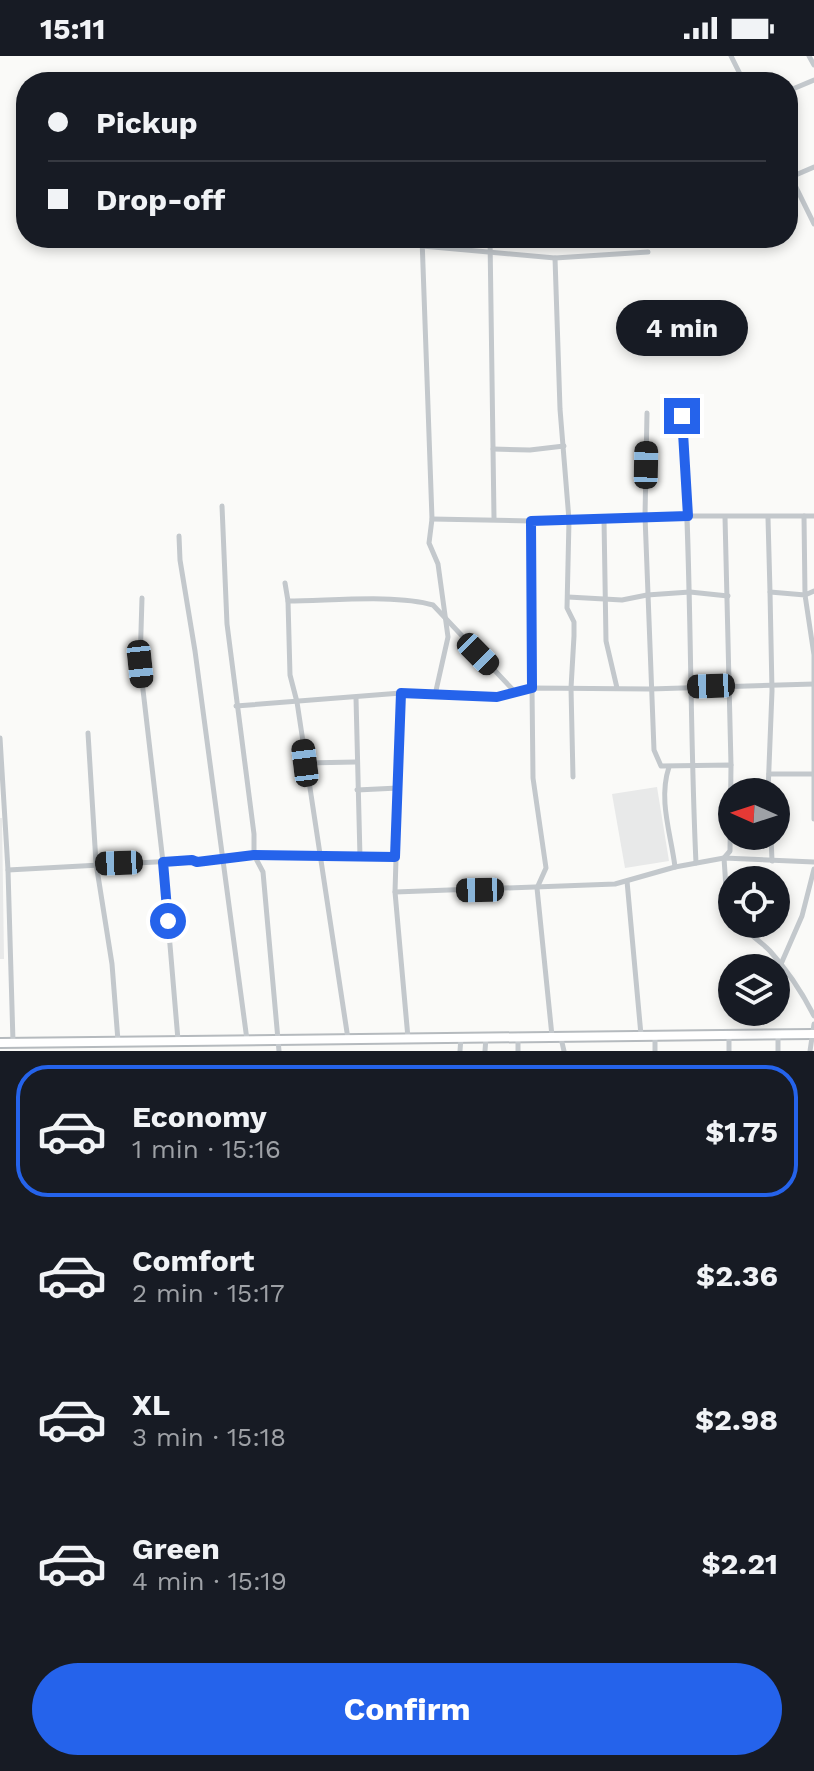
<!DOCTYPE html>
<meta charset="utf-8">
<style>
body{margin:0;font-family:"Work Sans",sans-serif;background:#242831;color:#f1f3f6;height:100vh;display:flex;flex-direction:column;font-size:30px;white-space:nowrap}
*{box-sizing:border-box;margin:0}
p{font-size:26px;color:#9ea1a6}
.icon{flex:none;width:44px;height:44px;fill:none;stroke:currentColor;stroke-width:2;stroke-linecap:round;stroke-linejoin:round}
.map{position:relative;height:995px;overflow:hidden}
.side{display:flex;flex-direction:column;background:#171b24;flex:1}
.side>*{flex:none}
.guide{position:absolute;left:16px;top:16px;width:782px;height:176px;border-radius:32px;box-shadow:0 4px 12px #0003;display:grid;align-content:center;height:176px;padding:0 32px;background:#171b24}
.needle{width:52px;rotate:273deg}
.fabs{position:absolute;left:718px;top:722px;display:grid;gap:16px}
.fabs a{display:grid;place-items:center;width:72px;height:72px;border-radius:50%;background:#171b24;box-shadow:0 4px 12px #0003;font-size:40px}
.end{position:absolute;width:36px;height:36px;margin:-18px;border:10px solid #2563eb;background:#fff;box-shadow:0 0 0 4px #fff}
.from{border-radius:50%}
.bubble{position:absolute;height:56px;border-radius:28px;background:#171b24;box-shadow:0 4px 12px #0003;font-size:26px;font-weight:700;line-height:56px;text-align:center}
.car{position:absolute;width:24px;height:48px;margin:-24px -12px;border-radius:10px;box-shadow:0 0 6px 2px #0007;background:linear-gradient(#222 24%,#8ab4d8 0 40%,#222 0 76%,#8ab4d8 0 86%,#222 0)}
.guide b{display:flex;align-items:center;gap:28px;height:76px;font-size:30px}
.guide b+b{border-top:2px solid #363941}
.guide i{width:20px;height:20px;background:#f1f3f6}
ul{padding:14px 0 0;list-style:none}
li{display:flex;align-items:center;gap:24px;height:132px;margin:0 16px 12px;padding:0 16px;border:4px solid transparent;border-radius:32px}
li div{flex:1}
li b{display:block;font-size:30px}
li em{font-style:normal;font-weight:700}
li.selected{border-color:#2563eb}
li>.icon{width:72px;height:72px;stroke-width:1.5}
.cta{display:flex;gap:16px;margin-top:auto;padding:16px 32px}
.cta a{flex:1;height:92px;border-radius:48px;background:#2563eb;color:#fff;font-size:32px;font-weight:700;line-height:92px;text-align:center}
.status{display:flex;justify-content:space-between;align-items:center;height:56px;padding:0 40px;background:#171b24;direction:ltr}
.status svg{height:22px;fill:currentColor}
.map>svg:first-child{display:block}
.built{fill:#e8e9e9}
.lines{fill:none;stroke-linecap:round;stroke-linejoin:round}
.primary-casing{stroke:#b5babe;stroke-width:12}
.street{stroke:#c3c8cc;stroke-width:5}
.primary{stroke:#fff;stroke-width:8}
.route{stroke:#2563eb;stroke-width:10}
</style>
<div class="status"><b>15:11</b><svg viewBox="0 0 49 12"><path d="M0 12V9h3v3zM5 12V6h3v6zM10 12V3h3v9zM15 12V0h3v12zM26 1h20v11H26zM47 4h2v5h-2z"/></svg></div>
<div class="map">
<svg width="814" height="995" viewBox="0 0 814 995">
<rect width="100%" height="100%" fill="#fafaf8"/>
<g class="built">
<path d="M 657,731 L 669,805 L 625,812 L 612,738 Z"/>
<path d="M 0,762 L 2,762 L 4,903 L 0,903 Z"/>
</g>
<g class="lines">
<defs>
<path id="primary" d="M 0,987 L 814,978"/>
</defs>
<use href="#primary" class="primary-casing"/>
<g class="street">
<path d="M 731,0 L 744,26"/>
<path d="M 809,0 L 814,9"/>
<path d="M 788,35 L 814,24"/>
<path d="M 788,115 L 814,168"/>
<path d="M 791,121 L 814,111"/>
<path d="M 422,182 L 432,463 L 429,487 L 438,508 L 448,581 L 435,639"/>
<path d="M 490,182 L 494,462"/>
<path d="M 422,190 L 555,202 L 648,196"/>
<path d="M 555,202 L 560,353 L 569,464 L 567,552 L 574,566 L 574,580 L 571,632 L 573,721"/>
<path d="M 647,357 L 645,460 L 654,694 L 661,710 L 731,709 L 730,795 L 724,802 L 726,832 L 732,839"/>
<path d="M 682,360 C 692,509 689,658 696,807"/>
<path d="M 493,393 L 530,394 L 564,390"/>
<path d="M 222,450 L 227,568 L 254,778 L 254,799 L 263,816 L 279,995"/>
<path d="M 804,460 L 805,539 L 814,535"/>
<path d="M 725,461 L 731,709"/>
<path d="M 768,462 L 770,536 L 805,539 L 814,599 L 814,763"/>
<path d="M 432,463 L 531,465"/>
<path d="M 604,463 L 606,585 L 617,632"/>
<path d="M 179,480 L 180,504 L 195,595 L 247,984"/>
<path d="M 285,527 L 288,545 L 290,619 L 297,646 L 348,983"/>
<path d="M 568,541 L 622,544 L 647,539 L 690,536 L 728,540"/>
<path d="M 142,542 L 140,608 L 163,806 L 178,984"/>
<path d="M 288,545 C 329,545 396,538 433,549 L 515,636"/>
<path d="M 401,637 L 395,836 L 408,982"/>
<path d="M 356,642 L 360,801"/>
<path d="M 236,650 L 401,637 L 497,641 L 532,632 L 531,465 L 645,460 L 814,460"/>
<path d="M 88,677 L 96,807 L 112,908 L 118,985"/>
<path d="M 0,682 L 8,814 L 13,986"/>
<path d="M 305,707 L 356,706"/>
<path d="M 669,711 C 658,744 671,778 675,811"/>
<path d="M 769,718 L 813,718"/>
<path d="M 357,734 L 398,732"/>
<path d="M 768,736 L 772,635 L 770,536"/>
<path d="M 771,780 L 772,805"/>
<path d="M 8,814 L 192,804 L 197,806 L 254,799 L 395,801"/>
<path d="M 627,825 L 641,979"/>
<path d="M 395,836 L 615,828 L 675,811 L 724,802 L 814,806"/>
<path d="M 743,868 C 750,881 761,885 770,895 C 787,914 803,938 814,960"/>
<path d="M 781,908 L 802,860 L 814,813"/>
<path d="M 552,980 L 537,832 L 546,812 L 533,722 L 532,632 L 650,633 L 814,628"/>
<path d="M 729,980 L 729,995"/>
<path d="M 561,982 L 564,995"/>
<path d="M 460,995 L 461,981"/>
<path d="M 485,995 L 486,981"/>
<path d="M 518,995 L 518,980"/>
<path d="M 655,995 L 655,980"/>
<path d="M 778,995 L 778,979"/>
<path d="M 810,995 L 814,968"/>
</g>
<use href="#primary" class="primary"/>
</g>
<g class="lines">
<path class="route" d="M 168,865 L 163,806 L 192,804 L 197,806 L 254,799 L 395,801 L 401,637 L 497,641 L 532,632 L 531,465 L 688,460 L 682,360"/>
</g>
</svg>
<div class="fabs">
<a><svg class="needle" viewBox="-14 -14 28 28"><path d="M0-13l5 13h-10z" fill="#e53935"/><path d="M0 13l5-13h-10z" fill="#9ea1a6"/></svg></a>
<a><svg class="icon" aria-label="locate" viewBox="0 0 24 24"><circle cx="12" cy="12" r="6"/><path d="M12 2v4M12 18v4M2 12h4M18 12h4"/></svg></a>
<a><svg class="icon" aria-label="layers" viewBox="0 0 24 24"><path d="M12 4l9 5-9 5-9-5zM3 14l9 5 9-5"/></svg></a>
</div>
<i class="end from" style="left:168px;top:865px"></i>
<i class="end" style="left:682px;top:360px"></i>
<div class="bubble" style="left:616px;top:244px;width:132px">4 min</div>
<i class="car" style="left:646px;top:409px;rotate:1deg"></i>
<i class="car" style="left:478px;top:598px;rotate:135deg"></i>
<i class="car" style="left:140px;top:608px;rotate:174deg"></i>
<i class="car" style="left:711px;top:630px;rotate:268deg"></i>
<i class="car" style="left:305px;top:707px;rotate:353deg"></i>
<i class="car" style="left:119px;top:807px;rotate:268deg"></i>
<i class="car" style="left:480px;top:834px;rotate:269deg"></i>
<div class="guide">
<b><i class="from"></i>Pickup</b>
<b><i></i>Drop-off</b>
</div>
</div>
<section class="side">
<ul>
<li class="selected"><svg class="icon" aria-label="car" viewBox="0 0 24 24"><path d="M5 17H2v-5l4-1 3-4h7l3 4 3 1v5h-3M9 17h6M6 11h13"/><circle cx="7" cy="17" r="2"/><circle cx="17" cy="17" r="2"/></svg><div><b>Economy</b><p>1 min · 15:16</p></div><em>$1.75</em></li>
<li><svg class="icon" aria-label="car" viewBox="0 0 24 24"><path d="M5 17H2v-5l4-1 3-4h7l3 4 3 1v5h-3M9 17h6M6 11h13"/><circle cx="7" cy="17" r="2"/><circle cx="17" cy="17" r="2"/></svg><div><b>Comfort</b><p>2 min · 15:17</p></div><em>$2.36</em></li>
<li><svg class="icon" aria-label="car" viewBox="0 0 24 24"><path d="M5 17H2v-5l4-1 3-4h7l3 4 3 1v5h-3M9 17h6M6 11h13"/><circle cx="7" cy="17" r="2"/><circle cx="17" cy="17" r="2"/></svg><div><b>XL</b><p>3 min · 15:18</p></div><em>$2.98</em></li>
<li><svg class="icon" aria-label="car" viewBox="0 0 24 24"><path d="M5 17H2v-5l4-1 3-4h7l3 4 3 1v5h-3M9 17h6M6 11h13"/><circle cx="7" cy="17" r="2"/><circle cx="17" cy="17" r="2"/></svg><div><b>Green</b><p>4 min · 15:19</p></div><em>$2.21</em></li>
</ul>
<div class="cta"><a>Confirm</a></div>
</section>
